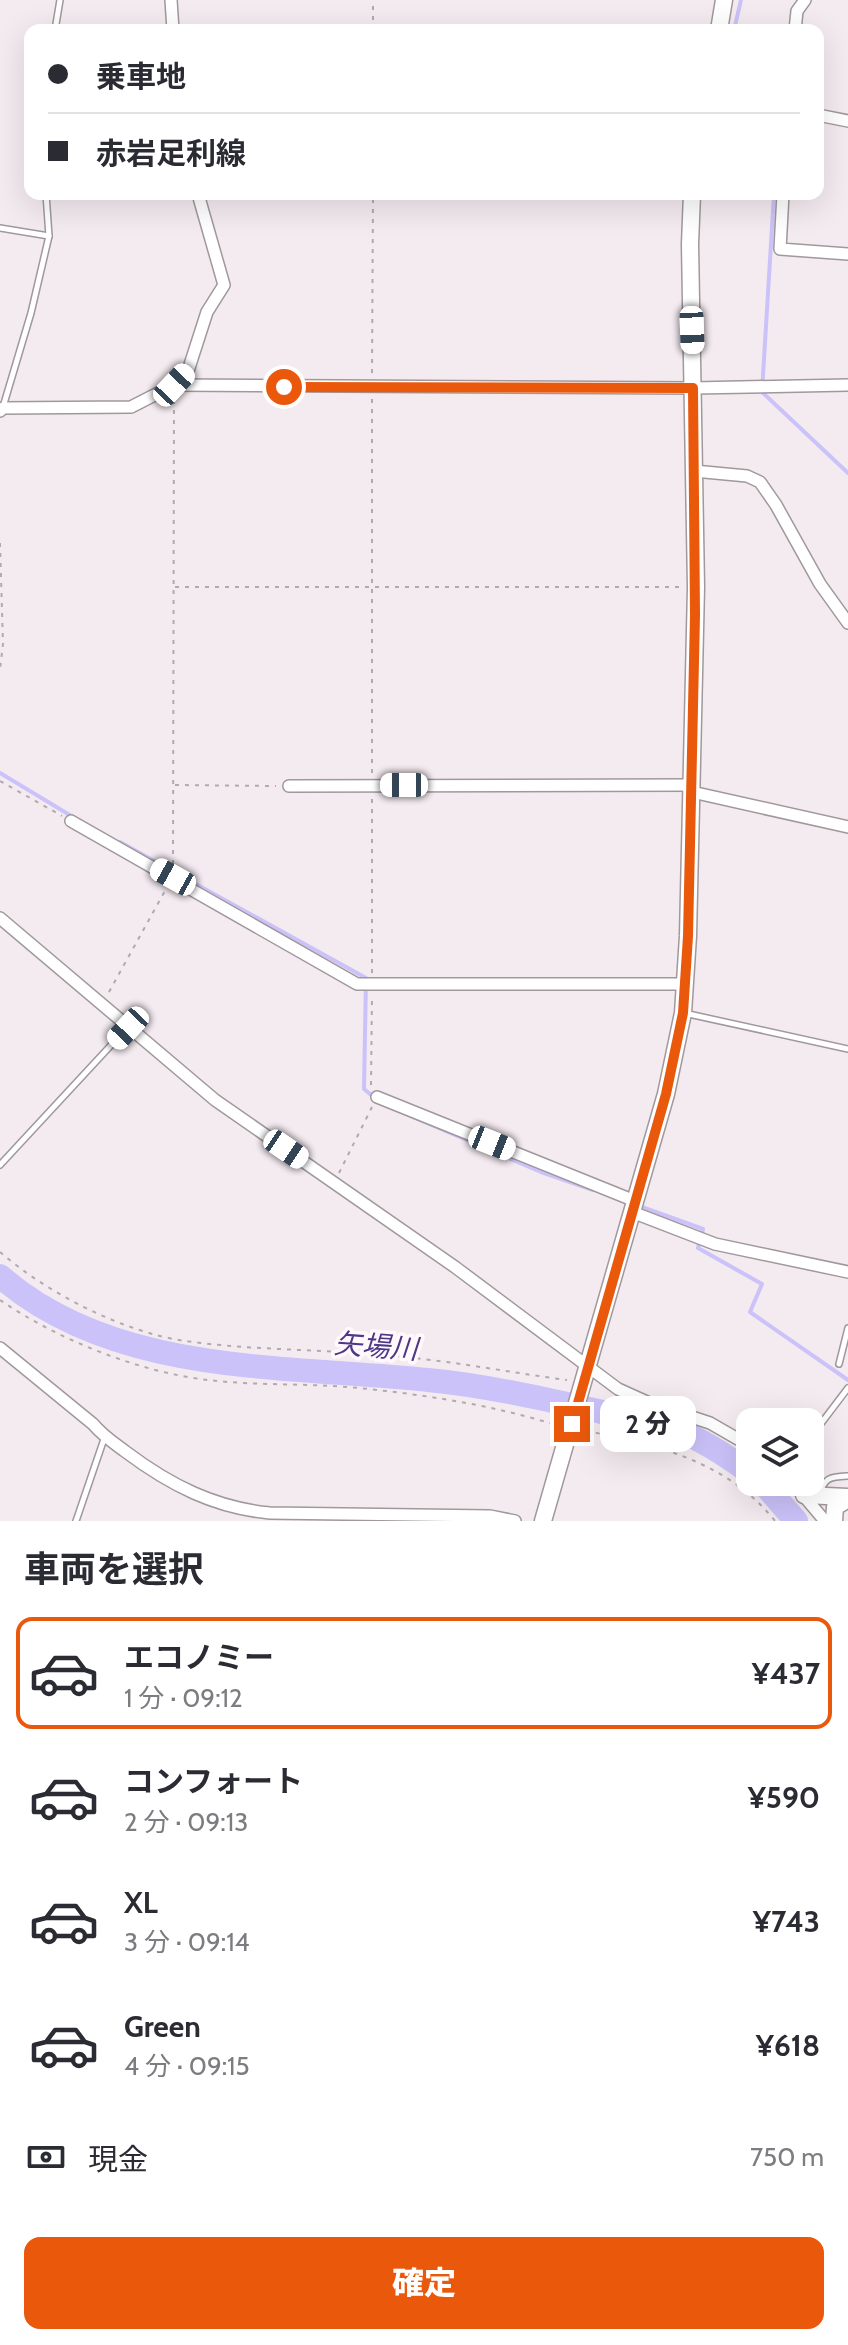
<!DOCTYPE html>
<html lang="ja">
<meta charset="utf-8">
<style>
body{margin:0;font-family:Cabin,"Noto Sans JP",sans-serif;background:#f7f7f7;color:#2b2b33;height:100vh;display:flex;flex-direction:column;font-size:30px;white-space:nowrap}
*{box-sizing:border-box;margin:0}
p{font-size:26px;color:#7c7c81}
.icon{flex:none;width:44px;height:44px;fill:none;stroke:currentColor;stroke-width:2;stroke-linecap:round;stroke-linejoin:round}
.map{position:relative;height:1521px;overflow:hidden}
.drawer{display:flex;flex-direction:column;background:#fff;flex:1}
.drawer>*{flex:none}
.banner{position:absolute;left:24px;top:24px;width:800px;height:176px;border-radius:16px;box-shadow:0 8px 32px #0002;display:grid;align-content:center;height:176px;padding:0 24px;background:#fff}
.controls{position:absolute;left:736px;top:1408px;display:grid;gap:16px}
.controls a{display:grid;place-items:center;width:88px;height:88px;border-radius:16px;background:#fff;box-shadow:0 8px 32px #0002;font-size:40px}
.end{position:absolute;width:36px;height:36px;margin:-18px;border:10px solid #ea580c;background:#fff;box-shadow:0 0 0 4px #fff}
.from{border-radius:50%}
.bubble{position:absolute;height:56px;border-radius:16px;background:#fff;box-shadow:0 8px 32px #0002;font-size:26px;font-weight:800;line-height:56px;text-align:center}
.car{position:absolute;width:24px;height:48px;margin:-24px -12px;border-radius:10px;box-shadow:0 0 6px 2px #0007;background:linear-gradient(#fff 24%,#345 0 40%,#fff 0 76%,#345 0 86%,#fff 0)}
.banner b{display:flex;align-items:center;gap:28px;height:76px;font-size:30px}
.banner b+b{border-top:2px solid #e1e1e2}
.banner i{width:20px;height:20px;background:#2b2b33}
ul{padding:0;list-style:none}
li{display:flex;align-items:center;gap:24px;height:112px;margin:0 16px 12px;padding:0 8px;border:4px solid transparent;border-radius:16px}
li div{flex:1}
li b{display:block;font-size:30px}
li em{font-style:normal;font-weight:800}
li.current{border-color:#ea580c}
li>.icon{width:72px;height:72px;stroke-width:1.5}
h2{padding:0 24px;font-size:36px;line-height:96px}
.pay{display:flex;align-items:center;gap:20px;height:88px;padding:0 24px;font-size:30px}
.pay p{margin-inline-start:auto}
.cta{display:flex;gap:16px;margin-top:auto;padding:16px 24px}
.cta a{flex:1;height:92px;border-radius:16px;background:#ea580c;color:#fff;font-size:32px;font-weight:800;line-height:92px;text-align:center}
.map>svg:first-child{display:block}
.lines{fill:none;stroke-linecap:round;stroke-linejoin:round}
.stream{stroke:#cbc2f9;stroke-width:4}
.river{stroke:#cbc2f9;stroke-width:24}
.lane-casing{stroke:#a0989c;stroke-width:8}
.street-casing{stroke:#a0989c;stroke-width:14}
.secondary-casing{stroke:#a0989c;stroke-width:19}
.path{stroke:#b0aaae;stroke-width:2;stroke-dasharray:4 6;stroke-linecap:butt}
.lane{stroke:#fff;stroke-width:5}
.street{stroke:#fff;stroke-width:11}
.secondary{stroke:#fff;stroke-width:16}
.route{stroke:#ea580c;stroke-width:10}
.labels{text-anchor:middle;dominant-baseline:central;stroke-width:7;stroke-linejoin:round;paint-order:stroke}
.water-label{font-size:28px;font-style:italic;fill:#4d3887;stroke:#fff9fc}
</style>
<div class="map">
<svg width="848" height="1521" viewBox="0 0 848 1521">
<rect width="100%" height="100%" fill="#f4ebf0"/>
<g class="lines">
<g class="stream">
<path d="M 734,30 L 741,0"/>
<path d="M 774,194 L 762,392 L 848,473"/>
<path d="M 0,773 L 73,817"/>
<path d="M 120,842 L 366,978 L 364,1089 L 376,1099"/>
<path d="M 383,1104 L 541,1172 L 593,1190"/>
<path d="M 639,1206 L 703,1229 L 698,1248 L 762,1284 L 750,1312 L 848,1380"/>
</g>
<g class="river">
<path d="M 0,1276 C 114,1376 286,1365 428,1380 C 481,1385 536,1397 589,1409 C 617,1416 650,1419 677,1430 C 703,1440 727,1456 750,1473"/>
<path d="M 762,1482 L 796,1521"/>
</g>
<defs>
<g id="lane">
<path d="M 55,30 L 60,0"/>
<path d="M 0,228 L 49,236"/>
<path d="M 3,407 L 31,313 L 49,236 L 46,194"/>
<path d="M 684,1013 L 848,1049"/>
<path d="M 0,1165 L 127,1028"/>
<path d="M 839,1364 L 848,1328"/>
<path d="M 810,1438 L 848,1388"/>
<path d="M 820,1494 C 824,1477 831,1477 848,1476"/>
<path d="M 76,1521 L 104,1439"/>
</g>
<g id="street">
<path d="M 171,0 L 173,30"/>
<path d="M 795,30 L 797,11 L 805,0"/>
<path d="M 818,115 L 848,121"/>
<path d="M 783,194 L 780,249 L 848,254"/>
<path d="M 174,385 L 693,388 L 848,385"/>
<path d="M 0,411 L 3,408 L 131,407 L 174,385 L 188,371 L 207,312 L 224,285 L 198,194"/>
<path d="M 694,471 L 747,476 L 760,482 L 776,505 L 820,584 L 848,623"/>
<path d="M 289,786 L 692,785"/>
<path d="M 692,792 L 848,827"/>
<path d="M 71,821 L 357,984 L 685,984"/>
<path d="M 0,918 L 215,1100 L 455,1267 L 618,1389 L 649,1403 L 710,1423 L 750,1446"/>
<path d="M 377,1097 L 635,1201"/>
<path d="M 632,1212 L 715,1244 L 848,1272"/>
<path d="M 0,1348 L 93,1424 C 103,1436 114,1443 126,1452 C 170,1485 215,1508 270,1513 L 490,1516 L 515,1521"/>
<path d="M 792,1482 L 825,1521"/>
</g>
<g id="secondary">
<path d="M 719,30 L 724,0"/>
<path d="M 804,1495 L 848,1497"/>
<path d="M 543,1521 L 666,1094 L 683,1013 L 688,936 L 696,587 L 690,244 L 692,194"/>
<path d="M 834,1521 L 835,1507 L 848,1499"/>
</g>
</defs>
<use href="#lane" class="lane-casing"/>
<use href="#street" class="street-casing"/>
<use href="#secondary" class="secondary-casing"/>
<g class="path">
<path d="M 373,30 L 373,0"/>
<path d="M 372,373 L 373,194"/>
<path d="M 372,399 L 372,773"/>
<path d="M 0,543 L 3,644 L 0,669"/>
<path d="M 175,587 L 680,587"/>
<path d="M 0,781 L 62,816"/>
<path d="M 175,785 L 276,786"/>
<path d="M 173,864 L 174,399"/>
<path d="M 372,973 L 372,799"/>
<path d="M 109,992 L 166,889"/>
<path d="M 371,1085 L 372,995"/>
<path d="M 339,1173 L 372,1107"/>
<path d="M 0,1252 C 47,1293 123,1332 185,1341 C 257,1351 331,1349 404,1357 C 458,1362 513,1373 567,1380"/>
<path d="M 0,1300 C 57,1339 138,1372 208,1380 C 258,1386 309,1383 359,1388 C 426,1395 492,1405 556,1425"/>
<path d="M 586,1431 C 656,1444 728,1462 775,1521"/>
</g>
<use href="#lane" class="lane"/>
<use href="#street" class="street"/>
<use href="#secondary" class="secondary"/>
</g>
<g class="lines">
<path class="route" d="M 284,387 L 693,388 L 695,615 L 688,936 L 683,1013 L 666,1094 L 572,1424"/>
</g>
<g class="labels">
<g class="water-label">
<text transform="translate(376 1346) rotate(4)">矢場川</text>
</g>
</g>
</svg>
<div class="controls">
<a><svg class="icon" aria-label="layers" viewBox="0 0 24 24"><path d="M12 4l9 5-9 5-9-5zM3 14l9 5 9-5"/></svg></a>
</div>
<i class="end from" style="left:284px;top:387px"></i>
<i class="end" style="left:572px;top:1424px"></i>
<div class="bubble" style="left:600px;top:1396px;width:96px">2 分</div>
<i class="car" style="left:692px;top:330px;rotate:178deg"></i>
<i class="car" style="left:174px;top:385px;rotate:43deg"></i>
<i class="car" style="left:404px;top:785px;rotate:270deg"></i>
<i class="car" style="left:173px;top:877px;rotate:299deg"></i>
<i class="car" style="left:128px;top:1028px;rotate:223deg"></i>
<i class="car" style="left:492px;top:1143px;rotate:112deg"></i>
<i class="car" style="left:286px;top:1149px;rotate:124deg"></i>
<div class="banner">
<b><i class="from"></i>乗車地</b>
<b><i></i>赤岩足利線</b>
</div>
</div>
<section class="drawer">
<h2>車両を選択</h2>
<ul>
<li class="current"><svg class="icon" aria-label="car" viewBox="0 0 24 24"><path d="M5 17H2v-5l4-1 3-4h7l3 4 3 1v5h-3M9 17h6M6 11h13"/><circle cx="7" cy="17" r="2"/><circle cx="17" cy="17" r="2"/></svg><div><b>エコノミー</b><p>1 分 · 09:12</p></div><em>¥437</em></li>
<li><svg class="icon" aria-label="car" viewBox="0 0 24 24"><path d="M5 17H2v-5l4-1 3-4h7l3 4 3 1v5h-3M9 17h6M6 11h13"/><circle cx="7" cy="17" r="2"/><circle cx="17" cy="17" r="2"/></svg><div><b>コンフォート</b><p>2 分 · 09:13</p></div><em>¥590</em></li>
<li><svg class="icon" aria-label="car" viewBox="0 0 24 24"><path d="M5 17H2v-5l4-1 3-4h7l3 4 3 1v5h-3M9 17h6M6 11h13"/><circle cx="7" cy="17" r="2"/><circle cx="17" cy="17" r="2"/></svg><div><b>XL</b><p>3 分 · 09:14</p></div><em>¥743</em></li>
<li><svg class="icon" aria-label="car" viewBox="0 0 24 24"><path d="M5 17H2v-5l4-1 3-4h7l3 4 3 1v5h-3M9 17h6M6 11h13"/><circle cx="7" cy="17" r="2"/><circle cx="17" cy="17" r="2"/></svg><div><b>Green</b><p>4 分 · 09:15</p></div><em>¥618</em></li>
</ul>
<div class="pay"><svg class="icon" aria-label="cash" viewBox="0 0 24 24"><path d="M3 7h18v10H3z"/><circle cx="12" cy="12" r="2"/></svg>現金<p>750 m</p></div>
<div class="cta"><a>確定</a></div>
</section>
